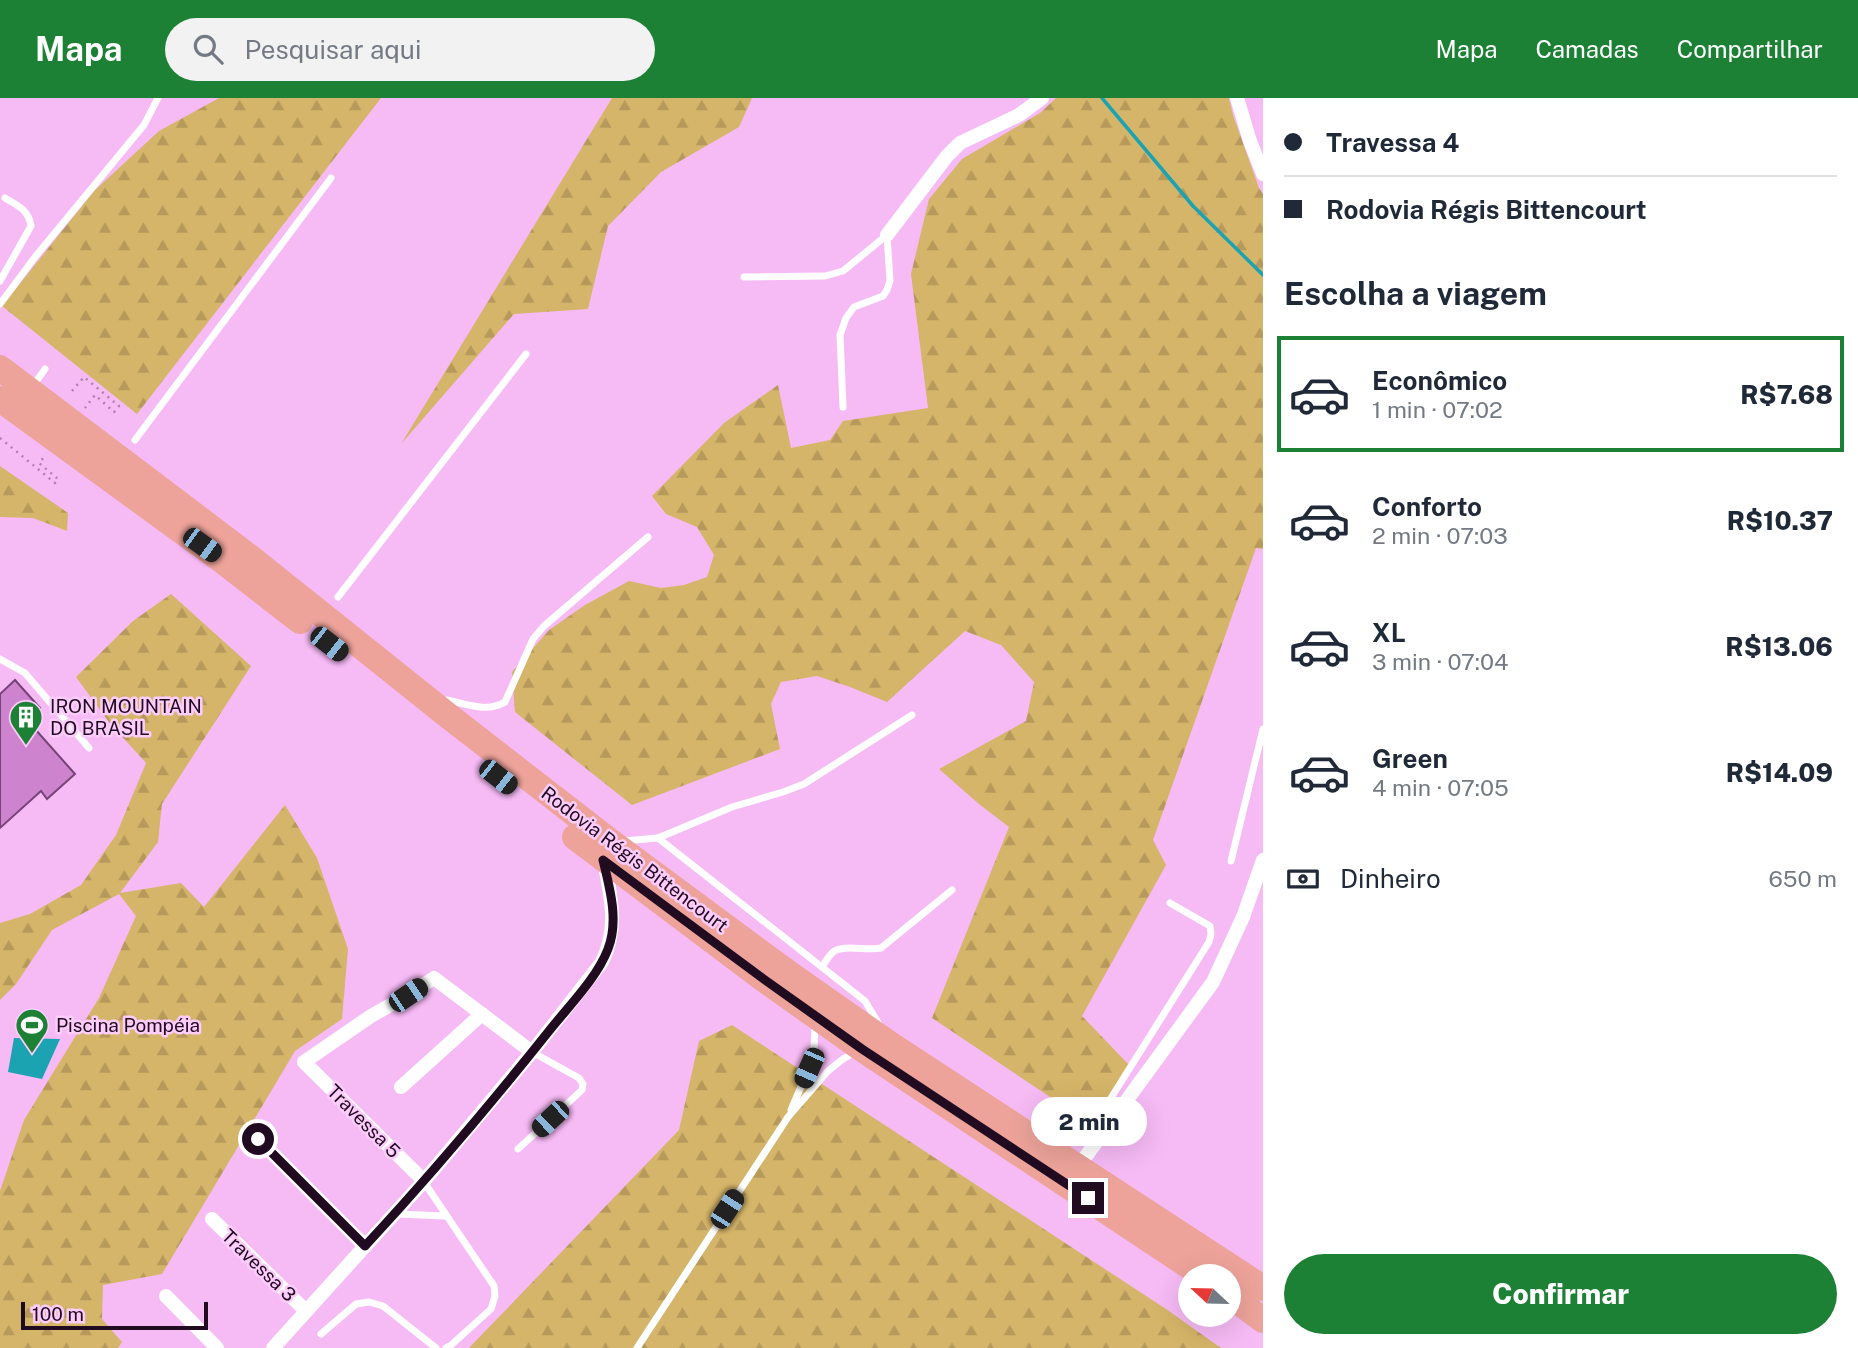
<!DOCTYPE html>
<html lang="pt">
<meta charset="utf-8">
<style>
body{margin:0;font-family:"Public Sans",sans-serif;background:#f2f2f3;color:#1f2937;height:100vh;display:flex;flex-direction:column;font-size:26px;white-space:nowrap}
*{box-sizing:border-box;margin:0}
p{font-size:23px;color:#747a83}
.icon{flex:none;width:38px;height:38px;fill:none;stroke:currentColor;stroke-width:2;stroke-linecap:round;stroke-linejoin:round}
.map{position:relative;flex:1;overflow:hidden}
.details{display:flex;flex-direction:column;background:#fff;width:595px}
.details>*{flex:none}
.guide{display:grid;align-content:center;height:154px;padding:0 21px;background:#fff}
.needle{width:46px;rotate:292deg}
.buttons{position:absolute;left:1178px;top:1166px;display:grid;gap:14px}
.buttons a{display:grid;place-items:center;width:63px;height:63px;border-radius:50%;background:#fff;box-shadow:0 7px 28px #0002;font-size:35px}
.scale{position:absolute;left:21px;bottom:18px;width:187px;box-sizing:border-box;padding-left:7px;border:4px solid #210b21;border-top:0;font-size:19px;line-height:24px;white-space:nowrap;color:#210b21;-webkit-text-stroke:5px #fcccfb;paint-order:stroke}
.end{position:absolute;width:32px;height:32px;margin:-16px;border:9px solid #210b21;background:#fff;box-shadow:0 0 0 4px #fff}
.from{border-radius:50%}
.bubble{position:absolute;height:49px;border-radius:24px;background:#fff;box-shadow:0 7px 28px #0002;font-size:23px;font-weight:800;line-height:49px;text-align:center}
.car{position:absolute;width:21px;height:42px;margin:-21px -10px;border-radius:9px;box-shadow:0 0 5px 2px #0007;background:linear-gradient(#222 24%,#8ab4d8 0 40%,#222 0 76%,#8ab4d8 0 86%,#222 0)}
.guide b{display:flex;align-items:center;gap:24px;height:66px;font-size:26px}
.guide b+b{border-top:2px solid #e0e1e3}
.guide i{width:18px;height:18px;background:#1f2937}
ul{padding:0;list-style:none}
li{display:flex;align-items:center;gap:21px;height:116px;margin:0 14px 10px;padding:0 7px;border:4px solid transparent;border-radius:0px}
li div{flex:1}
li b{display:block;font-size:26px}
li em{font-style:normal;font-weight:800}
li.active{border-color:#1d8135}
li>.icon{width:63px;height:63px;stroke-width:1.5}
h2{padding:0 21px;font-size:32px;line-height:84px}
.pay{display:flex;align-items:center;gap:18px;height:77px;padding:0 21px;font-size:26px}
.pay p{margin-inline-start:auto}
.primary-button{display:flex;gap:14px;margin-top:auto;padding:14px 21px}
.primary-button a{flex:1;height:80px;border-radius:42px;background:#1d8135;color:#fff;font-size:28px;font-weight:800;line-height:80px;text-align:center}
header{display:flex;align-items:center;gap:42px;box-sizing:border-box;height:98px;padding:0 35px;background:#1d8135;color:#fff}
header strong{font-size:33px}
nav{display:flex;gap:38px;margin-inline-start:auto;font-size:24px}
.search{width:490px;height:63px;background:#f2f2f3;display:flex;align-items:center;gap:18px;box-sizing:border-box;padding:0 24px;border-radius:38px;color:#747a83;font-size:26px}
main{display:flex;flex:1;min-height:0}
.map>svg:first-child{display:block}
.forest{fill:url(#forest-firs)}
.water{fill:#1ba3b2}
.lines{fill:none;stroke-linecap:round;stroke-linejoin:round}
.stream{stroke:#1ba3b2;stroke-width:3.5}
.building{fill:#ce83ce;stroke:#764377;stroke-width:2}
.path{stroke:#b080af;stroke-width:2.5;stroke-dasharray:2 5;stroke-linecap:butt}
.service{stroke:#fff;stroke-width:7}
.minor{stroke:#fff;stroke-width:14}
.motorway{stroke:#eda39a;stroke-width:26}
.route{stroke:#210b21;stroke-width:9}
.labels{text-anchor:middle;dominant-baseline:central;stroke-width:5;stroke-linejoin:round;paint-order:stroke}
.poi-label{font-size:19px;fill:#210b21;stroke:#fcccfb;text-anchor:start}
.street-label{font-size:19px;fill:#210b21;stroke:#fcccfb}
</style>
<header>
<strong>Mapa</strong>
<div class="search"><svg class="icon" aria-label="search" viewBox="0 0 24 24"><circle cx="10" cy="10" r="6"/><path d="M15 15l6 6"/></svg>Pesquisar aqui</div>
<nav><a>Mapa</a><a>Camadas</a><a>Compartilhar</a></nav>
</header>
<main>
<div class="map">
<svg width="1263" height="1250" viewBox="0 0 1263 1250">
<defs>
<pattern id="forest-firs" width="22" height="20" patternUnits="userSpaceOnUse" patternTransform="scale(1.75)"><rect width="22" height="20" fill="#d5b569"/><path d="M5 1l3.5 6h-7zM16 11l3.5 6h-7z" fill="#b79a5b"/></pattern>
</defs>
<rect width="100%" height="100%" fill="#f6baf5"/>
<g class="forest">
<path d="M 219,0 L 381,0 L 137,316 L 2,208 L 94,93 L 159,33 Z"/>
<path d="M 612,0 L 752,0 L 739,29 L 661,74 L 608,128 L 588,211 L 514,216 L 401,346 Z"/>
<path d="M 1056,0 L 1229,0 L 1233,17 L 1259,90 L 1263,96 L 1263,451 L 1256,450 L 1153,742 L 1166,767 L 1082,918 L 1130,968 L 1089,1025 L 932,920 L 1009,729 L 979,706 L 939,671 L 1026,623 L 1034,584 L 1001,547 L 965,533 L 887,604 L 850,589 L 817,578 L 781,584 L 771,606 L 780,651 L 632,707 L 515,614 L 512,574 L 549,532 L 585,507 L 629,483 L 661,490 L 684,487 L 707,479 L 714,457 L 697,429 L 666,416 L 652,398 L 724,325 L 778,287 L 791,350 L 830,342 L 843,323 L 928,310 L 911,176 L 929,101 L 962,61 L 1040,15 Z"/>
<path d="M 0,368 L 68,415 L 67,433 L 33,420 L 0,419 Z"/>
<path d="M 171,496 L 251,568 L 162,706 L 158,744 L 120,795 L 181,785 L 204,809 L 285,707 L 317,760 L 348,851 L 342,921 L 295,953 L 162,1176 L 103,1187 L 102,1221 L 122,1244 L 118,1250 L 0,1250 L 0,1093 L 24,1022 L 99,900 L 136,818 L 119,796 L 52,832 L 16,886 L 0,902 L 0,825 L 30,816 L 81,787 L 116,737 L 146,665 L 109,624 L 76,579 L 133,523 Z"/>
<path d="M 732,927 L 1166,1211 L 1221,1250 L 469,1250 L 679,1032 L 699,943 Z"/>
</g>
<path class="water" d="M 14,940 L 60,941 L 42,981 L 8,974 Z"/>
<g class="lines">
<path class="stream" d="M 1102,0 L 1193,108 L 1263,177"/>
</g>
<path class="building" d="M 15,582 L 40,610 L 27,622 L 75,676 L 47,701 L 41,693 L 0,730 L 0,596 Z"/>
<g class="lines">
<g class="path">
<path d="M 72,293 L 84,279 L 119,308 L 114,314 L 95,297 L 85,310"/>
<path d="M 0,340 L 55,385 L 58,381 L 39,365 L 45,358"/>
</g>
<g class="service">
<path d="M 744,179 L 825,178 L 843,173 L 887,137"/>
<path d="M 0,183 L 31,128 C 29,112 17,107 5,100"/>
<path d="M 0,206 L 35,159 L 144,27 L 158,0"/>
<path d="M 33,288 L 45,271"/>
<path d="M 843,309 L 840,237 L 846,220 L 854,209 L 883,198 L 887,192 L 890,183 L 887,137"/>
<path d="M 135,342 L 331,80"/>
<path d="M 338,499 L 526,256"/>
<path d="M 0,561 L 25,575 L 89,650"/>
<path d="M 447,602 C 467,606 487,615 505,604 L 533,541 L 544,528 L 648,439"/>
<path d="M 658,740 L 732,709 L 783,694 L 804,686 L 912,617"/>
<path d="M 623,743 L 658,740 L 865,903 L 880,928"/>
<path d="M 1231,763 L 1263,631"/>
<path d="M 822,869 C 825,864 829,858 833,854 C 843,846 867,853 881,850 L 952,792"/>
<path d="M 791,1012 L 809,970 L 814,951 L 815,924"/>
<path d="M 1106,1027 L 1106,1014 L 1111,1000 L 1209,844 L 1211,836 L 1210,828 L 1170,805"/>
<path d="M 518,1051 L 582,992 L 583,986 L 579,980 L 532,954"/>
<path d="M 424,1084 L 494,1188 L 495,1198 L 491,1211 L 450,1248 L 446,1250"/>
<path d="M 397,1116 L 445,1118"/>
<path d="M 321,1236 L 356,1206 L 369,1204 L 383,1208 L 436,1250"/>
<path d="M 637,1250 L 788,1019 L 828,973 L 843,961 L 855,954"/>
</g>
<g class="minor">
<path d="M 1237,0 L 1250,43 L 1263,76"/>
<path d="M 887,137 L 947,58 L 960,45 L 1019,17 L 1042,0"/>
<path d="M 401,989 L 482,916"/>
<path d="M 258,1041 L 365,1148"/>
<path d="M 1078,1069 L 1213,884 L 1243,819 L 1263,762"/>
<path d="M 424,1083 L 304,964 L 371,918 L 408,897 L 434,880 L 532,954"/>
<path d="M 212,1121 L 306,1213"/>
<path d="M 166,1198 L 217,1250"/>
<path d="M 273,1250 L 424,1083 L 532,954 L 602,864 C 619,829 611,800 604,763"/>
</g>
<g class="motorway">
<path d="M 0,270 L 247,457 L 451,620 L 611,744 L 791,877 L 891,947 L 1263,1190"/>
<path d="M 0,301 L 224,464 L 300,523"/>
<path d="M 575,739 L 765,882 L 862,951 L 1204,1178"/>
<path d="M 1228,1196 L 1263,1222"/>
</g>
</g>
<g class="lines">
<path class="route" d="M 258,1041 L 365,1148 C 429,1079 490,1007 549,933 C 568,909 597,880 608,851 C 619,823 610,791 603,762 L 765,882 L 862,951 L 1088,1100"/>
</g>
<defs>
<symbol id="building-pin" viewBox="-11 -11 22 30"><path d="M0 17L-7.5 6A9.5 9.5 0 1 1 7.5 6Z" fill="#1d8135" stroke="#fcccfb"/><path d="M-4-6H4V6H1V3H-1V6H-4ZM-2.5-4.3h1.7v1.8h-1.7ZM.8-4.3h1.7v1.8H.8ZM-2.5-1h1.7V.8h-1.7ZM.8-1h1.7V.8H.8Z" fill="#fff"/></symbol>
<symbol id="stadium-pin" viewBox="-11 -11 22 30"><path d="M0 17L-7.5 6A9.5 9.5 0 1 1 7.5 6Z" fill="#1d8135" stroke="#fcccfb"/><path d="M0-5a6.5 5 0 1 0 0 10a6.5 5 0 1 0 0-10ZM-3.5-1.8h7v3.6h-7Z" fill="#fff"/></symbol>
</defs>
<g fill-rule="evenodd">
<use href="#building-pin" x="7" y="600" width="38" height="52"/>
<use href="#stadium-pin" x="13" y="908" width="38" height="52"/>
</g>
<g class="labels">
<g class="poi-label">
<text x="50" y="608">IRON MOUNTAIN<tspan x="50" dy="22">DO BRASIL</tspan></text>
<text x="56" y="927">Piscina Pompéia</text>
</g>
<g class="street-label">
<text transform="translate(635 761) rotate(37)">Rodovia Régis Bittencourt</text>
<text transform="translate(364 1023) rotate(45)">Travessa 5</text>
<text transform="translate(259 1167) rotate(44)">Travessa 3</text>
</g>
</g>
</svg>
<div class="buttons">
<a><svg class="needle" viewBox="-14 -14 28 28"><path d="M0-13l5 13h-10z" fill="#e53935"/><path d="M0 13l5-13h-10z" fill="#747a83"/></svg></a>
</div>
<div class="scale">100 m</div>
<i class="end from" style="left:258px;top:1041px"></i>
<i class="end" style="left:1088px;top:1100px"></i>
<div class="bubble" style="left:1031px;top:999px;width:116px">2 min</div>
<i class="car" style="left:202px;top:447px;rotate:126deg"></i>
<i class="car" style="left:329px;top:546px;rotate:128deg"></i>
<i class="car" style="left:498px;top:679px;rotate:128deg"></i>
<i class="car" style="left:408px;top:897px;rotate:56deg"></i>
<i class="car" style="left:809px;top:970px;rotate:204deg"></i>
<i class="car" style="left:550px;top:1021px;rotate:227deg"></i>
<i class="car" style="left:727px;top:1111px;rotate:33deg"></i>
</div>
<section class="details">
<div class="guide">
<b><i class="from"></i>Travessa 4</b>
<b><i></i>Rodovia Régis Bittencourt</b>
</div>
<h2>Escolha a viagem</h2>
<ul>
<li class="active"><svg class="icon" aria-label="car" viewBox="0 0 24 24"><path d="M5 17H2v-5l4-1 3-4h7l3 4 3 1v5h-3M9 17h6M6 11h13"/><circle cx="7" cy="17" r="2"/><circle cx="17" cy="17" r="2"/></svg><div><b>Econômico</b><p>1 min · 07:02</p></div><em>R$7.68</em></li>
<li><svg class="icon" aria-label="car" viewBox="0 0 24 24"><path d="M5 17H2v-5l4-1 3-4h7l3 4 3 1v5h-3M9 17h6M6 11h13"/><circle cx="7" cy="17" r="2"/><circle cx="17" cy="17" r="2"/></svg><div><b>Conforto</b><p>2 min · 07:03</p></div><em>R$10.37</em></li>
<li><svg class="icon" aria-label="car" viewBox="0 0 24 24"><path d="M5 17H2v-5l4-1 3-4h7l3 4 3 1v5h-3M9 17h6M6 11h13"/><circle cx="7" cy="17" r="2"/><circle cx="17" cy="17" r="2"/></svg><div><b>XL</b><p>3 min · 07:04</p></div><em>R$13.06</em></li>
<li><svg class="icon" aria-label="car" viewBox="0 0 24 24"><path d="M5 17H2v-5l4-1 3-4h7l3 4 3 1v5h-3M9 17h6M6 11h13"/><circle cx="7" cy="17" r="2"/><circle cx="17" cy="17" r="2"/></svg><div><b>Green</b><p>4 min · 07:05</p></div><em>R$14.09</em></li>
</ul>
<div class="pay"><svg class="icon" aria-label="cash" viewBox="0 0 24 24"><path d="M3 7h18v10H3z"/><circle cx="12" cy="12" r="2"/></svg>Dinheiro<p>650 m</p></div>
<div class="primary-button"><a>Confirmar</a></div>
</section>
</main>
